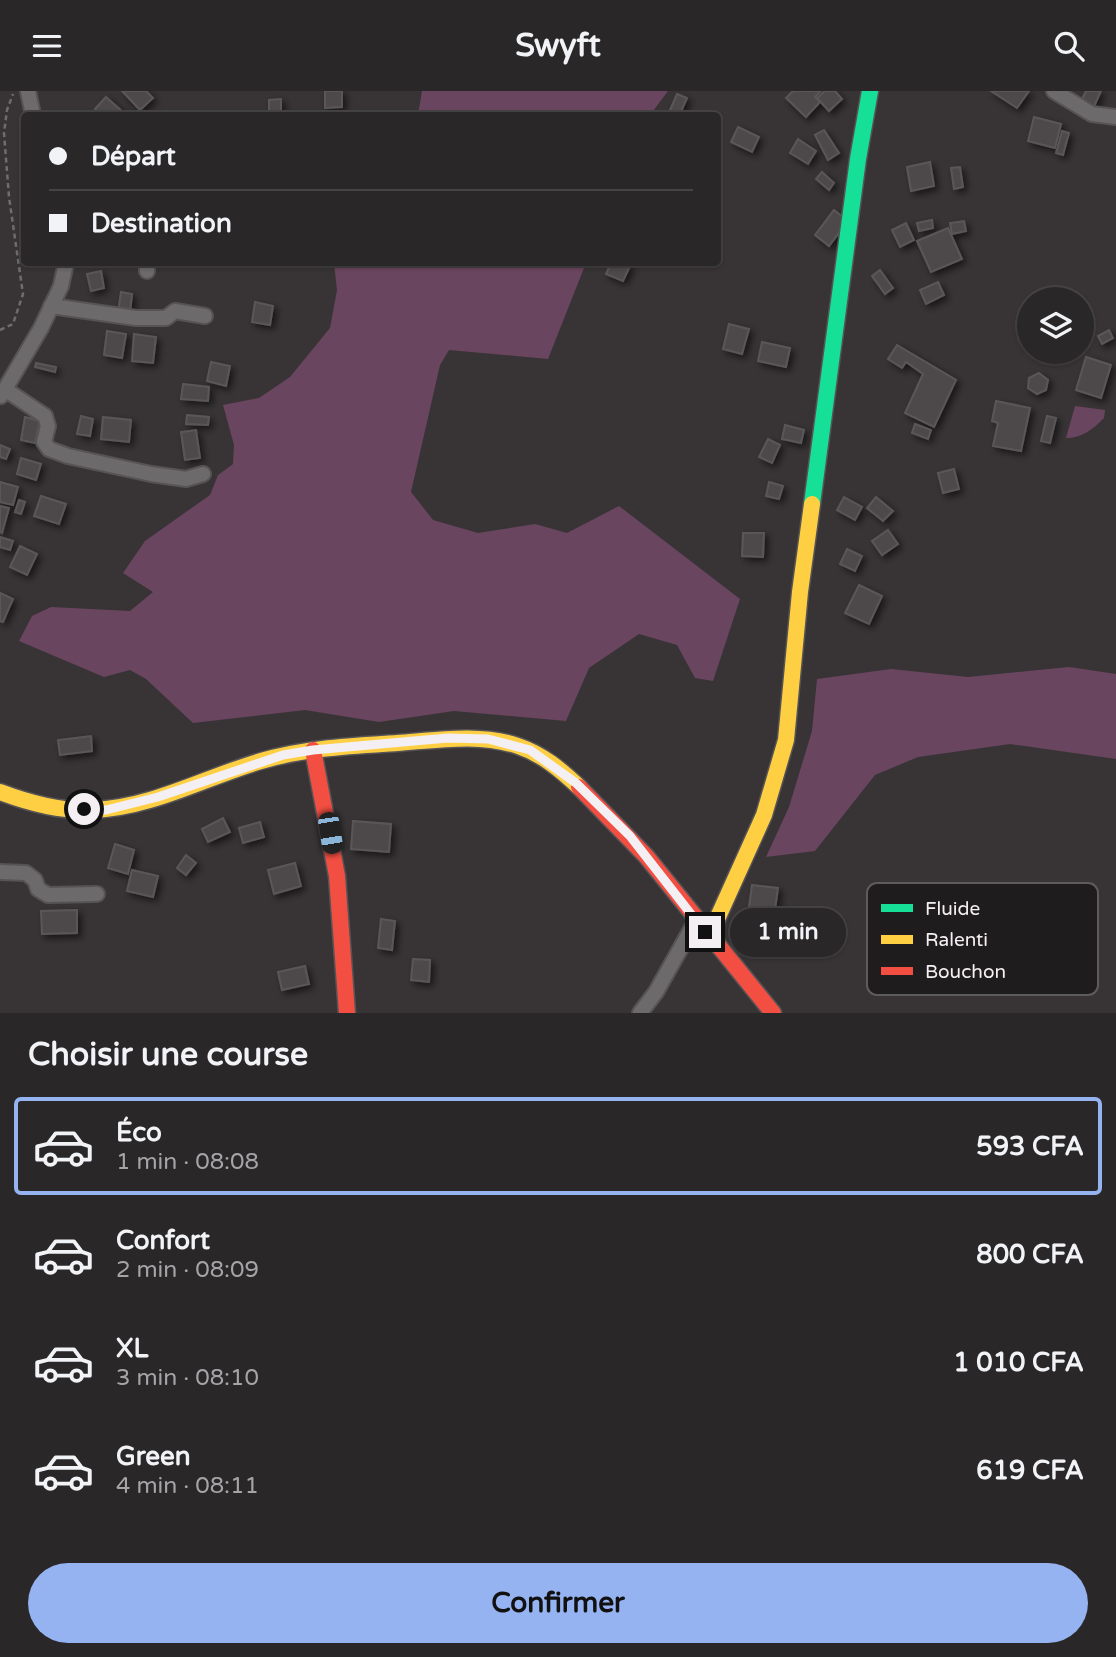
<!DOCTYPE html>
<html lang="fr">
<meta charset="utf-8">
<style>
body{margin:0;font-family:"Varela Round",sans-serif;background:#363334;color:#f1f3f6;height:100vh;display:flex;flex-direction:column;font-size:26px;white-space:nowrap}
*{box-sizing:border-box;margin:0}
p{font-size:23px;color:#a5a5a8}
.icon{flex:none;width:38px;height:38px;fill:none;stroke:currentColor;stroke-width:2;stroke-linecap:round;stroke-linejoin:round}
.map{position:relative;height:922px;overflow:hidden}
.sheet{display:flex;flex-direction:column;background:#2a2728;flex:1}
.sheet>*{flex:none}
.top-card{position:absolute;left:21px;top:21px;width:700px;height:154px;border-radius:7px;box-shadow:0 2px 5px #0004,0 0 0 2px #464445;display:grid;align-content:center;height:154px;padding:0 28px;background:#2a2728}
.tools{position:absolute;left:1017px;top:196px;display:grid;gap:14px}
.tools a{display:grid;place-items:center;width:77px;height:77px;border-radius:50%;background:#2a2728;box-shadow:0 2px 5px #0004,0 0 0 2px #464445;font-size:35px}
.end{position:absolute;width:32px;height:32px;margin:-16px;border:9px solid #f3eff2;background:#111;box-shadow:0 0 0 4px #111}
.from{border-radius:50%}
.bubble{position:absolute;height:49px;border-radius:24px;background:#2a2728;box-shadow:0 2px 5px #0004,0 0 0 2px #464445;font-size:23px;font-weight:800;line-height:49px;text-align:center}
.car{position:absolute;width:21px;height:42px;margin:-21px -10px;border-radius:9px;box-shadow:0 0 5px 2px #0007;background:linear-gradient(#222 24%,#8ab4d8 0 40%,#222 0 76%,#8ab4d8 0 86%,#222 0)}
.top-card b{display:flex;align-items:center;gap:24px;height:66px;font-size:26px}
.top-card b+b{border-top:2px solid #464445}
.top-card i{width:18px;height:18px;background:#f1f3f6}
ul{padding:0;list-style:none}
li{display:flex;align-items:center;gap:21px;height:98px;margin:0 14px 10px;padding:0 14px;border:4px solid transparent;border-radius:7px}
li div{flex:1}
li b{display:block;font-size:26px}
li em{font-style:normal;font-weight:800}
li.active{border-color:#95b2f1}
li>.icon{width:63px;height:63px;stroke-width:1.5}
h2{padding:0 28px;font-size:32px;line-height:84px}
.action{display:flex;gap:14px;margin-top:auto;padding:14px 28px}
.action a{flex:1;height:80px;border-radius:42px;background:#95b2f1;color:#111;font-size:28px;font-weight:800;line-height:80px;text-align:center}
header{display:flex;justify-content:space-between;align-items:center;height:91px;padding:0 28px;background:#2a2728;font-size:32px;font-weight:800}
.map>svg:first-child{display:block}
.green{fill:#6a455f}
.building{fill:#4d4a4c;stroke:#5a5759;stroke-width:2;filter:url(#shadow)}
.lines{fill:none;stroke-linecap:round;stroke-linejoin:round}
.street-casing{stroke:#565355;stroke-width:18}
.fast-casing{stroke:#565355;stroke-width:19}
.slow-casing{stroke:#565355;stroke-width:19}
.jam-casing{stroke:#565355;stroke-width:19}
.path{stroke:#6f6c6e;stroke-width:2.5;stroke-dasharray:5 3.5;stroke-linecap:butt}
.street{stroke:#6d6a6c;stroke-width:14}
.fast{stroke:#16e098;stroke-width:16}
.slow{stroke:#ffcf43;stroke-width:16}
.jam{stroke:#f24e42;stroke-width:16}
.route{stroke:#f3eff2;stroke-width:9}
.key{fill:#1e1c1d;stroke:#5e5b5d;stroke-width:2}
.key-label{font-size:19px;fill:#f3eff2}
</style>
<header><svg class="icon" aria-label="menu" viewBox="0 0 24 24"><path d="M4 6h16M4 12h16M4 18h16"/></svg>Swyft<svg class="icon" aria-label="search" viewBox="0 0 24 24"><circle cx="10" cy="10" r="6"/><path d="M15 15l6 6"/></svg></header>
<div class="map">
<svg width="1116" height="922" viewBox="0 0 1116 922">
<defs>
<filter id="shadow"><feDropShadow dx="3.5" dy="3.5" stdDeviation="3.5" flood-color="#0009"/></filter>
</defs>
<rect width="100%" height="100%" fill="#383436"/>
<g class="green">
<path d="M 422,0 L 668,0 L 650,24 L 418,24 Z"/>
<path d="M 334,172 L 586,172 L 548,268 L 449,259 L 440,274 L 411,401 L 433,429 L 478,442 L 535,433 L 567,442 L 619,415 L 740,508 L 713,590 L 695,587 L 677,554 L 639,543 L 589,577 L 566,630 L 454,620 L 379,631 L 305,619 L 193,632 L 146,588 L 130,579 L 104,586 L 19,550 L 32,525 L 51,516 L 130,520 L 153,501 L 123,482 L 145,450 L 210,404 L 218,384 L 233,373 L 234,354 L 223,314 L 259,307 L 290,286 L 330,237 L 337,199 Z"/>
<path d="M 1075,315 L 1105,319 L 1104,327 C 1092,339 1082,347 1066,347 Z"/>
<path d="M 1069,576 L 1116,583 L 1116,668 L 1010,653 L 918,666 L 875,684 L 815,760 L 766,766 L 789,716 L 812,640 L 817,588 L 891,578 L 968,586 Z"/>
</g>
<g class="building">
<path d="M 122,0 L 146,0 L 153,7 L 140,19 Z"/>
<path d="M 325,0 L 342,0 L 342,16 L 325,17 Z"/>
<path d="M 793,0 L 821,0 L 815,6 L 820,11 L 806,26 L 786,7 Z"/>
<path d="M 825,0 L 835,0 L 842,8 L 829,20 L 817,7 Z"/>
<path d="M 991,0 L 1029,0 L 1017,17 Z"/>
<path d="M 1086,0 L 1101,0 L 1093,18 L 1080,12 Z"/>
<path d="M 677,3 L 687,7 L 680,23 L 670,19 Z"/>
<path d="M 106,6 L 124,22 L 121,24 L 102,24 L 95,18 Z"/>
<path d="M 281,8 L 281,20 L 269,20 L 269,9 Z"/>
<path d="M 1034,26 L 1061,33 L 1055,57 L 1028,50 Z"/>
<path d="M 738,36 L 759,46 L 752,61 L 731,51 Z"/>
<path d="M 824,39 L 839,62 L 828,69 L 815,44 Z"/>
<path d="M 1062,40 L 1069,42 L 1063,64 L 1056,62 Z"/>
<path d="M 798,48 L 816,60 L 808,73 L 790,62 Z"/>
<path d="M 930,71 L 934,95 L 911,100 L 907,76 Z"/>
<path d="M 960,76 L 963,96 L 954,98 L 951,77 Z"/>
<path d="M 822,81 L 834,92 L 829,99 L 816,88 Z"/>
<path d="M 834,119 L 848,130 L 829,155 L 815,144 Z"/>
<path d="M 932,129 L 933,137 L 919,140 L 917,132 Z"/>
<path d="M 964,130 L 966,140 L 952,143 L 950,132 Z"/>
<path d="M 906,132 L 914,149 L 900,156 L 892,139 Z"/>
<path d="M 948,137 L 962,168 L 931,181 L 917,150 Z"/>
<path d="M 611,172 L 622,172 L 630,175 L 623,190 L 606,183 Z"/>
<path d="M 880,179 L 893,197 L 885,203 L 872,185 Z"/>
<path d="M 101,180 L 104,197 L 91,200 L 87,183 Z"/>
<path d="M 938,191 L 944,204 L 926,213 L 920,199 Z"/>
<path d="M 121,201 L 132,203 L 130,222 L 118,221 Z"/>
<path d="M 255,211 L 273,215 L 270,234 L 252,231 Z"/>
<path d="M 729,233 L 749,238 L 742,263 L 723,258 Z"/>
<path d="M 1109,239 L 1113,247 L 1102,253 L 1098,245 Z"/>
<path d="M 107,240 L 126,243 L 122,267 L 104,264 Z"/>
<path d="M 134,243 L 156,246 L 153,272 L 132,270 Z"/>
<path d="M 762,251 L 790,257 L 786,276 L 758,270 Z"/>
<path d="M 897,254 L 956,289 L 934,336 L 905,322 L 923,283 L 906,271 L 902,277 L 888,268 Z"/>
<path d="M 1086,266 L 1111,274 L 1101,307 L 1076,299 Z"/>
<path d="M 211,271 L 230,275 L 226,295 L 207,290 Z"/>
<path d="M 36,272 L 56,276 L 55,281 L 35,276 Z"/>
<path d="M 1039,282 L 1048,289 L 1046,299 L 1037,303 L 1028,297 L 1029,287 Z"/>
<path d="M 183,293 L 209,296 L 208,310 L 181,308 Z"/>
<path d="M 996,310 L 1030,317 L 1021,360 L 993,355 L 998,332 L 992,330 Z"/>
<path d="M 187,324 L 209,326 L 208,334 L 186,333 Z"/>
<path d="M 81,325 L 93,328 L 90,345 L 77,343 Z"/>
<path d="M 1047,325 L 1056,327 L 1050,352 L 1041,350 Z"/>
<path d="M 25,326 L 40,330 L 35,352 L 21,349 Z"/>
<path d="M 103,326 L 131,329 L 129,351 L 101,348 Z"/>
<path d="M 915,333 L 931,339 L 928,348 L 912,342 Z"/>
<path d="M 785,334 L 804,339 L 801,352 L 782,348 Z"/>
<path d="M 196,339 L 200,367 L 185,369 L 181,341 Z"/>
<path d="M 768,348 L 780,354 L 772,372 L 759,366 Z"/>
<path d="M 0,354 L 10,358 L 6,368 L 0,366 Z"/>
<path d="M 21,367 L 41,373 L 36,389 L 17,383 Z"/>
<path d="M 954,378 L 959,398 L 943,402 L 938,382 Z"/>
<path d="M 0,391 L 18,396 L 13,414 L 0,411 Z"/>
<path d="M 769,391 L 783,395 L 779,408 L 766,405 Z"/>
<path d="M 41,405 L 66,413 L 59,433 L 34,425 Z"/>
<path d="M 844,406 L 862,416 L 855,429 L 837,419 Z"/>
<path d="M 876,406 L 893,420 L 883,430 L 867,417 Z"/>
<path d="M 19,409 L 25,411 L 21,423 L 15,421 Z"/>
<path d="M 0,415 L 9,417 L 2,442 L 0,441 Z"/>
<path d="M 888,439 L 898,453 L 882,464 L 872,450 Z"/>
<path d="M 743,442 L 764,442 L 763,466 L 742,465 Z"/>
<path d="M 0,446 L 13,450 L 10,459 L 0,456 Z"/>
<path d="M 20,455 L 37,463 L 27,484 L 10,476 Z"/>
<path d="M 847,458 L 862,465 L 855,480 L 840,473 Z"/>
<path d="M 859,494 L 882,505 L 869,533 L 845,522 Z"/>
<path d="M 0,502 L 13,508 L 3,531 L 0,530 Z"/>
<path d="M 91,645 L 92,660 L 60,664 L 58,649 Z"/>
<path d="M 223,727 L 230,741 L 208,751 L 202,738 Z"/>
<path d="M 353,730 L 391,733 L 389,761 L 351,758 Z"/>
<path d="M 260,731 L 264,746 L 243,752 L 239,737 Z"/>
<path d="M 115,753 L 134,759 L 128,783 L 108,777 Z"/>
<path d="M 186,764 L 196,772 L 186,784 L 177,777 Z"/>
<path d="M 295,772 L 301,795 L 274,803 L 268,779 Z"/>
<path d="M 132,779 L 158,785 L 153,806 L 127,800 Z"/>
<path d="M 752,794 L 778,797 L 775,819 L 749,816 Z"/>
<path d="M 77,819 L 77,842 L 42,843 L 41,820 Z"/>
<path d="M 381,828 L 395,830 L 392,859 L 378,857 Z"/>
<path d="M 413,868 L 430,869 L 429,891 L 411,889 Z"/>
<path d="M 305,875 L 309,893 L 282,899 L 278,881 Z"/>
</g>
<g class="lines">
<defs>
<g id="street">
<path d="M 28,0 L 33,24"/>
<path d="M 1054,0 L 1092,23 L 1116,26"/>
<path d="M 147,180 L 147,172"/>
<path d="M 51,215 L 136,227 L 166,227 L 175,220 L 205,225"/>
<path d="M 6,299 L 45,325 L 48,335 L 44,351 L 49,358 L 68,365 L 151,383 L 186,388 L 203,383"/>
<path d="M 1,305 L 41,237 L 61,195 L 66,172"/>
<path d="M 0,781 L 26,782 L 35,789 L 38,798 L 48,804 L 97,803"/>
<path d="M 640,922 L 656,901 L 697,828"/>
</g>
<path id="fast" d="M 812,413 L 858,68 L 870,0"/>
<g id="slow">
<path d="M 0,701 C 29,712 61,721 93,719 C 151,717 206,686 261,670 C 305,657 351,655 397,652 C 437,649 480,642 518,655 C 542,663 561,679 579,696"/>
<path d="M 709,846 L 764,724 L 786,649 L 800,501 L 812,413"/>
</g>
<g id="jam">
<path d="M 313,659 L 337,785 L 347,922"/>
<path d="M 579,696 L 646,765 L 773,922"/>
</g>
</defs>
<use href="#street" class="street-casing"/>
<use href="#fast" class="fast-casing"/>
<use href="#slow" class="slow-casing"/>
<use href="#jam" class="jam-casing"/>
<path class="path" d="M 0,239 L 13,233 L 23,203 L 9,106 L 4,42 L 7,19 L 13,3"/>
<use href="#street" class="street"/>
<use href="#fast" class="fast"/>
<use href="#slow" class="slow"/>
<use href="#jam" class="jam"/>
</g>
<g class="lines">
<path class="route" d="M 84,718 L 106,719 L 158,706 L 283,664 L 313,659 L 448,647 L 488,648 L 530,659 L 576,692 L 630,745 L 705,841"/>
</g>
<rect x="867" y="792" width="231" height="112" rx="10" class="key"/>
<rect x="881" y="813" width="32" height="8" fill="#16e098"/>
<rect x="881" y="844" width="32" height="9" fill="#ffcf43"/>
<rect x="881" y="876" width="32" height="8" fill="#f24e42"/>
<g class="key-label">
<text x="925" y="824">Fluide</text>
<text x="925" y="855">Ralenti</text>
<text x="925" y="887">Bouchon</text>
</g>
</svg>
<div class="tools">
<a><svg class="icon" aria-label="layers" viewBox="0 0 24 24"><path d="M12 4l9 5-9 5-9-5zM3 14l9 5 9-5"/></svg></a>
</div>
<i class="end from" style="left:84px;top:718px"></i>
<i class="end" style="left:705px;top:841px"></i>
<div class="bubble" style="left:730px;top:817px;width:116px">1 min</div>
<i class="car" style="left:330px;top:742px;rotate:171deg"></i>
<div class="top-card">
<b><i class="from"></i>Départ</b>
<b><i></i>Destination</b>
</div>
</div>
<section class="sheet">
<h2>Choisir une course</h2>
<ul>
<li class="active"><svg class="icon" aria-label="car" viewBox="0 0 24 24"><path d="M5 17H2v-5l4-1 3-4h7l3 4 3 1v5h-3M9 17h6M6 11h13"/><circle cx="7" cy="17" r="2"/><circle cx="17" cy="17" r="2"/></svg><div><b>Éco</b><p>1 min · 08:08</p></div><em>593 CFA</em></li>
<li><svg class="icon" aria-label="car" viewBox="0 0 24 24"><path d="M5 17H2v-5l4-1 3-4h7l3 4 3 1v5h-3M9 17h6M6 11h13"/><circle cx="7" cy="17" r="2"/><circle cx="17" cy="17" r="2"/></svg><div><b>Confort</b><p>2 min · 08:09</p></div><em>800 CFA</em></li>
<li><svg class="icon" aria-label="car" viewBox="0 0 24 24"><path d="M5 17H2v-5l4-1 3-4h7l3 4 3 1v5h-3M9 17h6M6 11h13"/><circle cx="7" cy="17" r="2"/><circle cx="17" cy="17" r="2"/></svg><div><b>XL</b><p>3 min · 08:10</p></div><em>1 010 CFA</em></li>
<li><svg class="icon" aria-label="car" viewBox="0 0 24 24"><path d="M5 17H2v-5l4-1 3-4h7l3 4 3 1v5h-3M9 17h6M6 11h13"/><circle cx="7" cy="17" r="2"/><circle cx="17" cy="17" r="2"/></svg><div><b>Green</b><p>4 min · 08:11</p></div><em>619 CFA</em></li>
</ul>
<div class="action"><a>Confirmer</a></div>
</section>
